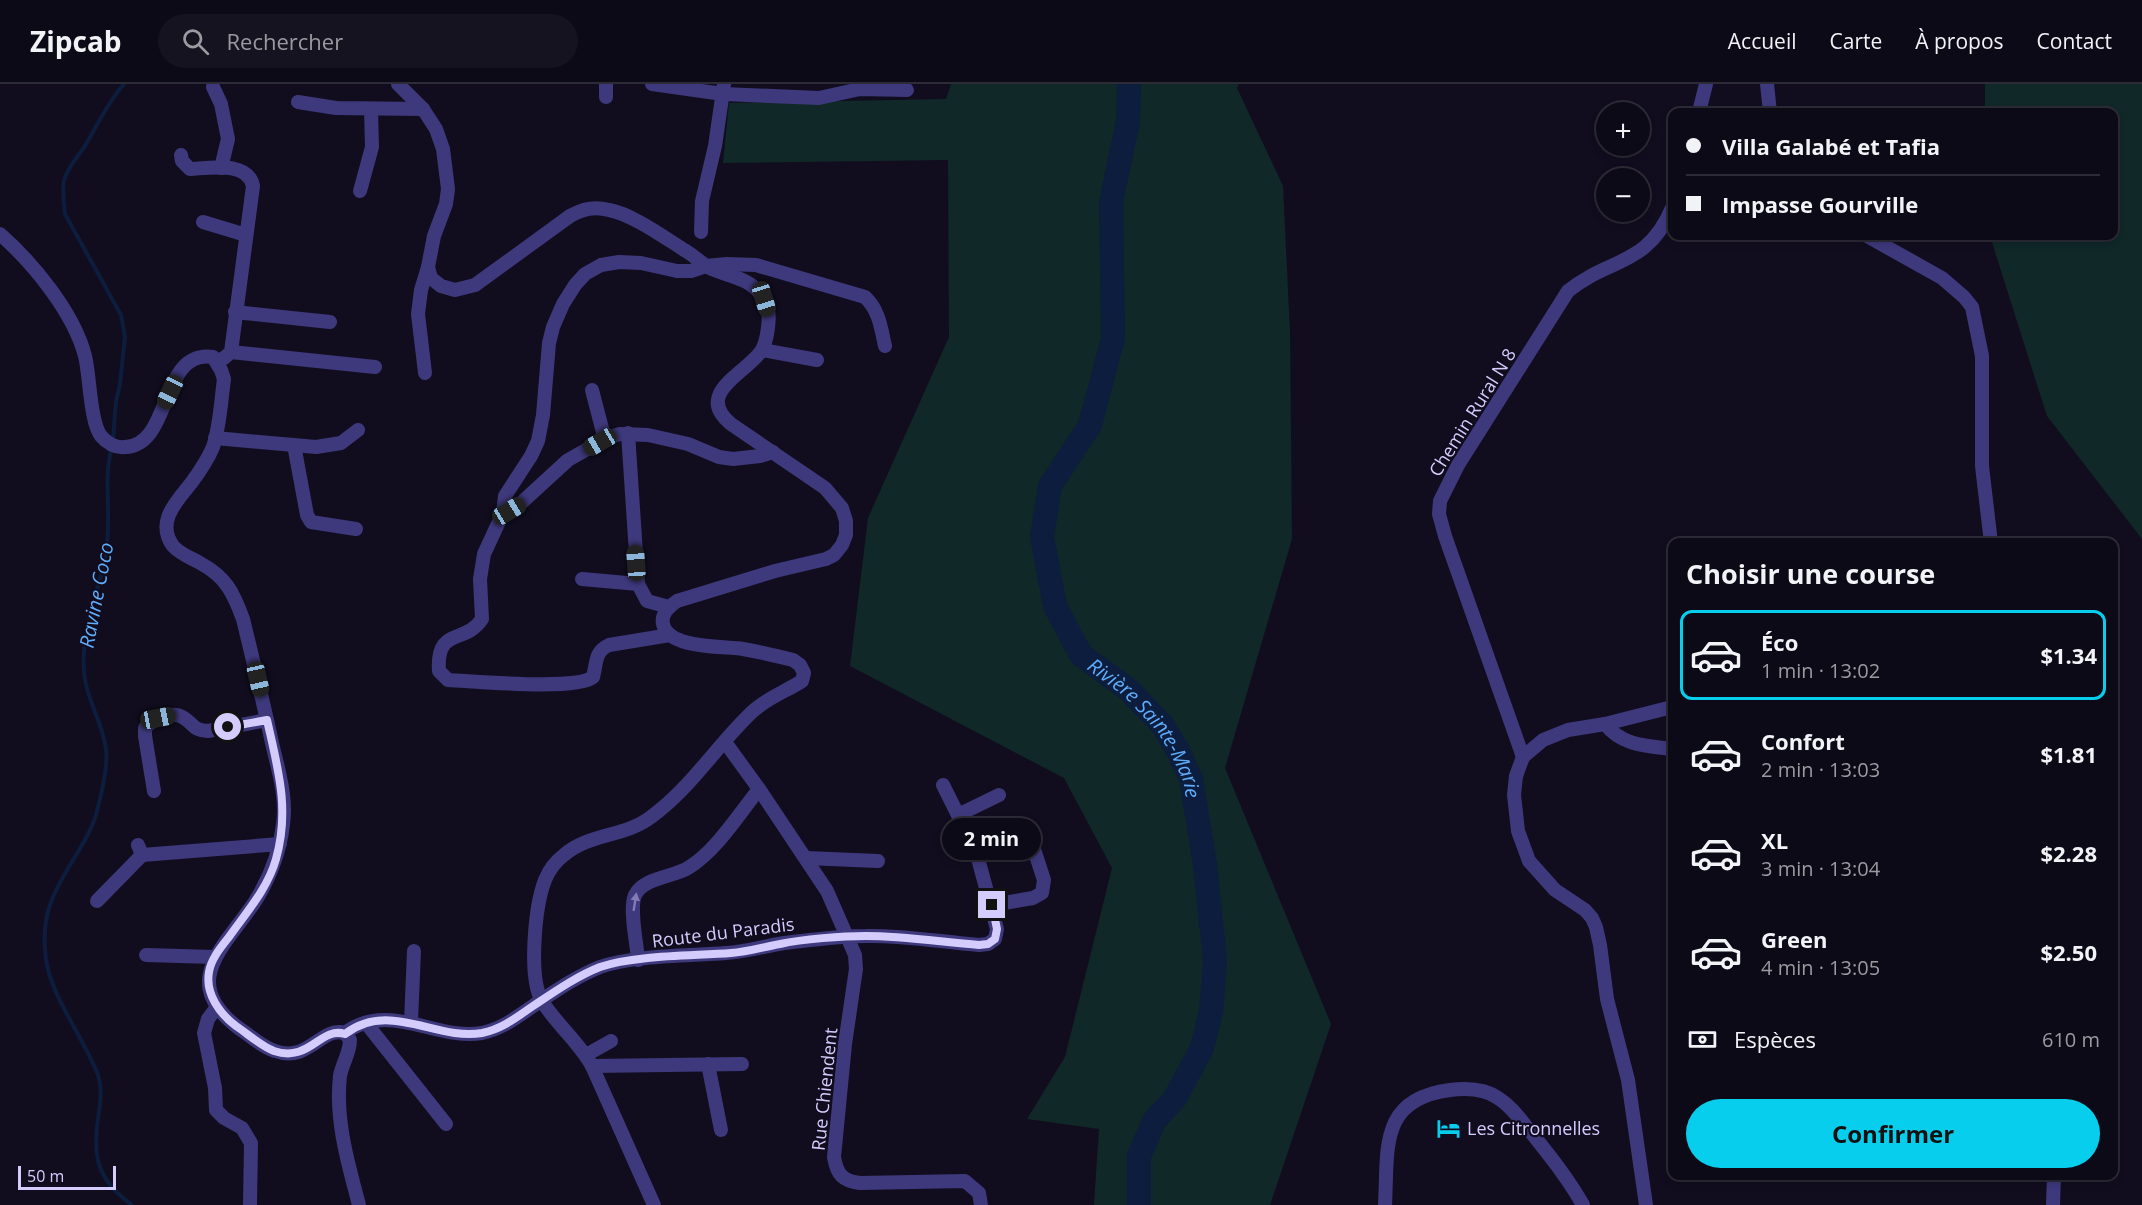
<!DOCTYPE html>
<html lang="fr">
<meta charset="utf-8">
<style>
body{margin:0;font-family:"Open Sans",sans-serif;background:#161320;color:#f1f3f6;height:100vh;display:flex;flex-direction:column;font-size:22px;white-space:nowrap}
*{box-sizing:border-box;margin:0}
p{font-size:20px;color:#9a9aa1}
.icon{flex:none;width:33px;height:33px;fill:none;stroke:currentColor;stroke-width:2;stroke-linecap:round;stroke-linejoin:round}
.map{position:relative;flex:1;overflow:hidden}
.drawer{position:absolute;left:1668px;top:454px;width:450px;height:642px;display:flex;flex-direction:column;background:#0d0a17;border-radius:12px;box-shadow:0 3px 9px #0003,0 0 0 2px #2d2b36}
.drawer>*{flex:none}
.hud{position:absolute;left:1668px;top:24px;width:450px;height:132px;border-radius:12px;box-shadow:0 3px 9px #0003,0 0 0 2px #2d2b36;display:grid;align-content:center;height:132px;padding:0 18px;background:#0d0a17}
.controls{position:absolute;left:1596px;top:18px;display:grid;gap:12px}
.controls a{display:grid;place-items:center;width:54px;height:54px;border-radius:50%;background:#0d0a17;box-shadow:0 3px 9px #0003,0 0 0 2px #2d2b36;font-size:30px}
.scale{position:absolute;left:18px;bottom:15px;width:98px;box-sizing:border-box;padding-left:6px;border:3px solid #d4ccfd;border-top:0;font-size:16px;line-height:21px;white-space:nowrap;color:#d4ccfd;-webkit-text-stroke:4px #110d1f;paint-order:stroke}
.end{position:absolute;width:27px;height:27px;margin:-14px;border:8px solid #d4ccfd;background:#111;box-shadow:0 0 0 3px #111}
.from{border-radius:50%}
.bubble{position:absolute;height:42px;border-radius:21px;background:#0d0a17;box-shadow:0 3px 9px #0003,0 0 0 2px #2d2b36;font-size:20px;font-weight:700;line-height:42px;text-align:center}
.car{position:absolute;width:18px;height:36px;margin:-18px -9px;border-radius:8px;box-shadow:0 0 4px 2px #0007;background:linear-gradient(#222 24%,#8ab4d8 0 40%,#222 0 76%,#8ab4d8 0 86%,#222 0)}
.hud b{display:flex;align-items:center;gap:21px;height:57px;font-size:22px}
.hud b+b{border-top:2px solid #2d2b36}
.hud i{width:15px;height:15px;background:#f1f3f6}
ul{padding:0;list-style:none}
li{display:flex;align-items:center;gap:18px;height:90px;margin:0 12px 9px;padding:0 6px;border:3px solid transparent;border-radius:12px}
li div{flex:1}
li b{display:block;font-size:22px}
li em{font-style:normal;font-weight:700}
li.current{border-color:#08ceee}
li>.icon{width:54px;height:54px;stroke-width:1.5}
h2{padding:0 18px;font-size:27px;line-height:72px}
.pay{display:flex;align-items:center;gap:15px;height:66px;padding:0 18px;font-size:22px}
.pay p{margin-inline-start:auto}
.cta{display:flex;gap:12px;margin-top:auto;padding:12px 18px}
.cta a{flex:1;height:69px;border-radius:36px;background:#08ceee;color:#111;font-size:24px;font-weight:700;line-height:69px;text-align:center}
header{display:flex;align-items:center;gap:36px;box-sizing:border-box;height:84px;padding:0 30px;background:#0d0a17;border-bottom:2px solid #2d2b36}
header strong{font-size:28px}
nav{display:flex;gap:33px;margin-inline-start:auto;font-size:21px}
.search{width:420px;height:54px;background:#161320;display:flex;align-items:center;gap:15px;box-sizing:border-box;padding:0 21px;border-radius:33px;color:#9a9aa1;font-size:22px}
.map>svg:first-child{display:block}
.green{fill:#102828}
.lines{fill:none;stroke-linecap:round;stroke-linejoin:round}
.stream{stroke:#0c1d3e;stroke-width:4}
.river{stroke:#0c1d3e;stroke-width:24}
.street{stroke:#3e397c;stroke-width:14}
.oneway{fill:#827bb6}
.route{stroke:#d4ccfd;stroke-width:8}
.labels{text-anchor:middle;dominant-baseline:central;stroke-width:4.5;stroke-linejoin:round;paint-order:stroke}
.street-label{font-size:18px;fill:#d4ccfd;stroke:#110d1f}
.poi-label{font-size:18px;fill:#d4ccfd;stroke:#110d1f;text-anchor:start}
.water-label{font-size:20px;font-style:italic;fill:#5eacfa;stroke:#110d1f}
</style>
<header>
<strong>Zipcab</strong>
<div class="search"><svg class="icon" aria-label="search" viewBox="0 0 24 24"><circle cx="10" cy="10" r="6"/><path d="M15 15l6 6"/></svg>Rechercher</div>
<nav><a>Accueil</a><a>Carte</a><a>À propos</a><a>Contact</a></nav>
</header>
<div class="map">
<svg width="2142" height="1121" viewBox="0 0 2142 1121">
<rect width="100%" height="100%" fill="#110d1f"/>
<g class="green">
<path d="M 951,0 L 1239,0 L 1237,4 L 1283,102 L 1290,248 L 1292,455 L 1225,684 L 1331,940 L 1270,1121 L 1094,1121 L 1099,1045 L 1027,1035 L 1065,973 L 1112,784 L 1064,694 L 850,582 L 868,434 L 949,253 L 948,76 L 723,79 L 729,19 L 946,15 Z"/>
<path d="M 1985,0 L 2142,0 L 2142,455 L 2047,332 L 1990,152 L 2114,152 L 2114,28 L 1985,28 Z"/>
</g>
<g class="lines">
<g class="stream">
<path d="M 113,356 L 116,317 L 120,300 L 125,253 L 121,231 L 65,130 C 64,119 62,108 64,97 C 67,83 79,72 86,60 C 98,40 108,18 124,0"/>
<path d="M 112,363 C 103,394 111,426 107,458 C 103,504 77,549 85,596 C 89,619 103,641 106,665 C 108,682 103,703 99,719 C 92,757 62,785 50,821 C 45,835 44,851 45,866 C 47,909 83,951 98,991 C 103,1007 100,1019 98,1035 C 92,1075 99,1097 132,1121"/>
</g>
<path class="river" id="s1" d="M 1129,0 L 1128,37 L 1111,118 L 1113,254 L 1090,341 L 1050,402 L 1042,453 L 1055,522 L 1081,571 L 1129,606 L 1164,643 L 1178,667 L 1191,695 L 1205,781 L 1215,876 L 1211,927 L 1202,964 L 1174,1016 L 1154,1037 L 1139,1072 L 1139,1121"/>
<g class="street">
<path d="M 398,0 L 423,25 L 436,45 L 443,65 L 448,105 L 446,120 L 434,152 L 428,183 L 431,194 L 441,202 L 455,206 L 475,201 L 570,132 C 583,125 594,122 609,126 C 632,130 665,154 686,167 C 693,171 700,178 708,183 C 723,191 745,193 757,206 C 763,211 766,219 768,226 C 770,236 767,257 762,266 C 747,289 693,309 731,340 L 825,404 L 842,424 L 846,437 L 846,451 L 842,461 L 834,471 L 826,475 L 775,487 L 677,517 C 669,523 661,529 663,540 C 668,565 723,562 743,565 C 760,568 777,572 793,576 L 800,581 L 804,589 L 802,597 C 785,608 768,613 752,628 C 717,661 691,704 651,733 C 625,753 589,749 564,771 C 556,777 549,786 545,796 C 535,822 528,893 542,917 C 556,940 579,958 592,982 L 654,1121"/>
<path d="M 652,0 L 723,10 L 819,14 L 860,5 L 907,6"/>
<path d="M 1767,0 L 1770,28"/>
<path d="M 213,3 L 221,20 L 228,55 L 221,84"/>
<path d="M 606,13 L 606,0"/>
<path d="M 298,18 L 336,24 L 423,25"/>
<path d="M 1699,28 L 1706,0"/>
<path d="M 181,71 L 182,77 L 190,85 C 210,84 248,77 253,102 L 231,268 L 224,274 L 217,277"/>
<path d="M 360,107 L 372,63 L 371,25"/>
<path d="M 203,138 L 246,151"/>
<path d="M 701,148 L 702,117 L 715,62 L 724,0"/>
<path d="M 0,150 C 33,179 74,229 85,272 C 90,292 90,338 101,352 C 107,359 115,364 125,363 C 173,361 159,265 213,273 L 221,286 L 224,295 C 221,317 220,342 213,363 C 208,375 200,387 192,398 C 178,416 155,437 173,462 C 180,470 191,474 200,479 C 226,493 233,508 243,535 C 253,576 263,617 272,659 C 278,685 287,713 283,740 C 280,768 270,793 256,816 C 226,862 176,898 240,945 C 251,952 262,963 275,967 C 310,979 320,942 345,949"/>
<path d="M 1867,152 L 1942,194 L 1964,213 L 1972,223 L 1982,272 L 1982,382 L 1991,459"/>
<path d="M 235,228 L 330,238"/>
<path d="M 762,266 L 817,276"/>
<path d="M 231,268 L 375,283"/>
<path d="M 425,289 L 418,230 L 421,206 L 428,183"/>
<path d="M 592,306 L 605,356"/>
<path d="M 628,349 L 638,500"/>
<path d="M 215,354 L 316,363 L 341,359 L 358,346"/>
<path d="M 294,361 L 307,431 L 311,438 L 356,445"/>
<path d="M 503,429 L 519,421 L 568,376 L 609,353 L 620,350 L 648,351 L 688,360 L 719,373 L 733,375 L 760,372 L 773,368"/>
<path d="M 582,495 L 638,500 L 647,517 L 669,523"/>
<path d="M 670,551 L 609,561 C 594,568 597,579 593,593 C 576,607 474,597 448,596 L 439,587 C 436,542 465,561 482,535 L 480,495 L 484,470 L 503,429 L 505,412 L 531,372 L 538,357 L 543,331 L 549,259 L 553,243 L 563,220 L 575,201 L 585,190 L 601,181 L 619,178 L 641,179 L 677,187 L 691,187 L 706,182 L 727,180 L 756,181 L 865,213 C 879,226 881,244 885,262"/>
<path d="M 1605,640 C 1622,662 1647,662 1672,665"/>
<path d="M 725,658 L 759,705 L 827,807 L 855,871 L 856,885 L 845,960 L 834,1073 C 837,1091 843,1097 860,1099 L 965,1097 L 979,1109 L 981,1121"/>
<path d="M 1523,673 L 1445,452 L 1439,430 L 1440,417 L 1458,381 L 1568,207 C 1610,173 1647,183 1672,124"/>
<path d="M 154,707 L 145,652 L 145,644 C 153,635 172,626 184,634 C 195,641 192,646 208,647 L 267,636"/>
<path d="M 958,731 L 999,711"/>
<path d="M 138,761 L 142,771 L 280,760"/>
<path d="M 806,774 L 878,777"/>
<path d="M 97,817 L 142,771"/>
<path d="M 992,821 L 1033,814 L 1042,809 L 1044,796 L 1031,756"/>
<path d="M 146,871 L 214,873"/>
<path d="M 638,876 C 637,860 629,825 635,811 C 643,794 673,793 688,784 C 716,767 739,730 759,705"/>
<path d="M 217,923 L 208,935 L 204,949 L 215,1004 L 216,1026 L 224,1034 L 242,1044 L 251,1059 L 250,1121"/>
<path d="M 411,938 L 414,867"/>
<path d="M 366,939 L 446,1040"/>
<path d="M 345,949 C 389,916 436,957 482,949 C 502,945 517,933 533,922 C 554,908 577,892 600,883 C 635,871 689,872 726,869 C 746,868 765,862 784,859 C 811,856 839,852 866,852 C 903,851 941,858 979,861 L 988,860 L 995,855 L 997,845 L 976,767 L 943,701"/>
<path d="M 345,949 L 350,956 C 350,969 342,980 340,992 C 335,1036 348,1079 359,1121"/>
<path d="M 586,971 L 611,957"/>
<path d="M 708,980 L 721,1046"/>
<path d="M 592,982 L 742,980"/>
<path d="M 1385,1121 C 1388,1064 1379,1015 1450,1006 C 1466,1004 1484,1004 1498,1014 C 1511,1022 1520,1035 1530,1047 C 1549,1071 1568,1094 1583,1121"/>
<path d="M 1646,1121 L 1628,996 L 1607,915 L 1600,861 L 1596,843 L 1592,834 L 1585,826 L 1555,806 L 1529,777 L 1518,747 L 1514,711 L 1516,692 L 1523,673 L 1543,656 L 1568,646 L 1605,640 L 1672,623"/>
<path d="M 2053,1121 L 2054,1092"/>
</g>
</g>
<defs><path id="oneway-solid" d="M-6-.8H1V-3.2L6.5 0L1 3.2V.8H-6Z" transform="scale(1.5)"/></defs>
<use class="oneway" href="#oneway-solid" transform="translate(635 818) rotate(-81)"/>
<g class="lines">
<path class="route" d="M 228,643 L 267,636 C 278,685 290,725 276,775 C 268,804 246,829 229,853 C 221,863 211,875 209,888 C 205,910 220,930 236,942 C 248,950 261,962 274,967 C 310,979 320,942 345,950 C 389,916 436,957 482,949 C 502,945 517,933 533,922 C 554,908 577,892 600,883 C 634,871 693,872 731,869 C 748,868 763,863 780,860 C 803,855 842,852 866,852 C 903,852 941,858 979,861 L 988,860 L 995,855 L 997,845 L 992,821"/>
</g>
<defs>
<symbol id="hotel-bare" viewBox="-9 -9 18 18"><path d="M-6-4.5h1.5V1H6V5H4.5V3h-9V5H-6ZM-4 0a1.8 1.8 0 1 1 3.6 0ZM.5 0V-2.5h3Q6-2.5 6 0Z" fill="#08ceee" stroke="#110d1f" stroke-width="2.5" paint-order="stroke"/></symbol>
</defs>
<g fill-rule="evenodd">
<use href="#hotel-bare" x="1432" y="1028" width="33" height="33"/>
</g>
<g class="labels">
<g class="street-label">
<text transform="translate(1472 328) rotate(-58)">Chemin Rural N 8</text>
<text transform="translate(723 848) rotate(-7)">Route du Paradis</text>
<text transform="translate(824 1005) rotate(-84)">Rue Chiendent</text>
</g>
<g class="poi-label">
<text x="1467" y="1044">Les Citronnelles</text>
</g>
<g class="water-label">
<text transform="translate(96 511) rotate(-79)">Ravine Coco</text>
<text stroke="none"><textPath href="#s1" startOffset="696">Rivière Sainte-Marie</textPath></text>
</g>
</g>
</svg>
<div class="controls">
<a>+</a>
<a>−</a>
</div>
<div class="scale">50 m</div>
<i class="end from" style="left:228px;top:643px"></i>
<i class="end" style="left:992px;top:821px"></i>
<div class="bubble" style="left:942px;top:734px;width:99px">2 min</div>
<i class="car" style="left:764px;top:215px;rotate:163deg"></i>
<i class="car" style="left:170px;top:308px;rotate:205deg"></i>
<i class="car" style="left:600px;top:358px;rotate:240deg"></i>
<i class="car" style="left:509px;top:427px;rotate:59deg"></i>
<i class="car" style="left:636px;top:479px;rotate:356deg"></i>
<i class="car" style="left:258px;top:595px;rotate:167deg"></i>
<i class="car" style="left:158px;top:634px;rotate:79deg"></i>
<div class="hud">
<b><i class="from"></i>Villa Galabé et Tafia</b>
<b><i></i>Impasse Gourville</b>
</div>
<section class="drawer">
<h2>Choisir une course</h2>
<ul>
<li class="current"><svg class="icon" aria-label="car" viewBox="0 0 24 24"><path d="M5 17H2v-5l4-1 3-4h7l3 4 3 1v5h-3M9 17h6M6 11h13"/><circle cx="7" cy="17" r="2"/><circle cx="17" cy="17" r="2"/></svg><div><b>Éco</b><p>1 min · 13:02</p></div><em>$1.34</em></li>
<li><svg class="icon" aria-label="car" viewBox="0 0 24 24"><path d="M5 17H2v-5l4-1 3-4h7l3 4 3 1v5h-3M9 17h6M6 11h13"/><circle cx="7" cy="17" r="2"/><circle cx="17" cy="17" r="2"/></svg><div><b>Confort</b><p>2 min · 13:03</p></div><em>$1.81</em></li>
<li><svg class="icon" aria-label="car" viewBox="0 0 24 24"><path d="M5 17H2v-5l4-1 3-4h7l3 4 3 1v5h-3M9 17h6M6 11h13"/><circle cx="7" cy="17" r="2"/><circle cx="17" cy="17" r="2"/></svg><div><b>XL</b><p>3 min · 13:04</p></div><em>$2.28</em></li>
<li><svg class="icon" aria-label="car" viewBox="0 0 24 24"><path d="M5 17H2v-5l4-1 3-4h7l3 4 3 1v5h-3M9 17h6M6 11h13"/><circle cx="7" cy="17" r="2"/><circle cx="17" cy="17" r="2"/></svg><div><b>Green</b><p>4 min · 13:05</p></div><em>$2.50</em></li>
</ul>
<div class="pay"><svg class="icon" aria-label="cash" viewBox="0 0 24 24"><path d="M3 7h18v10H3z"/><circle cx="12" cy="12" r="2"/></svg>Espèces<p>610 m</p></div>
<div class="cta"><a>Confirmer</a></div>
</section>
</div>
